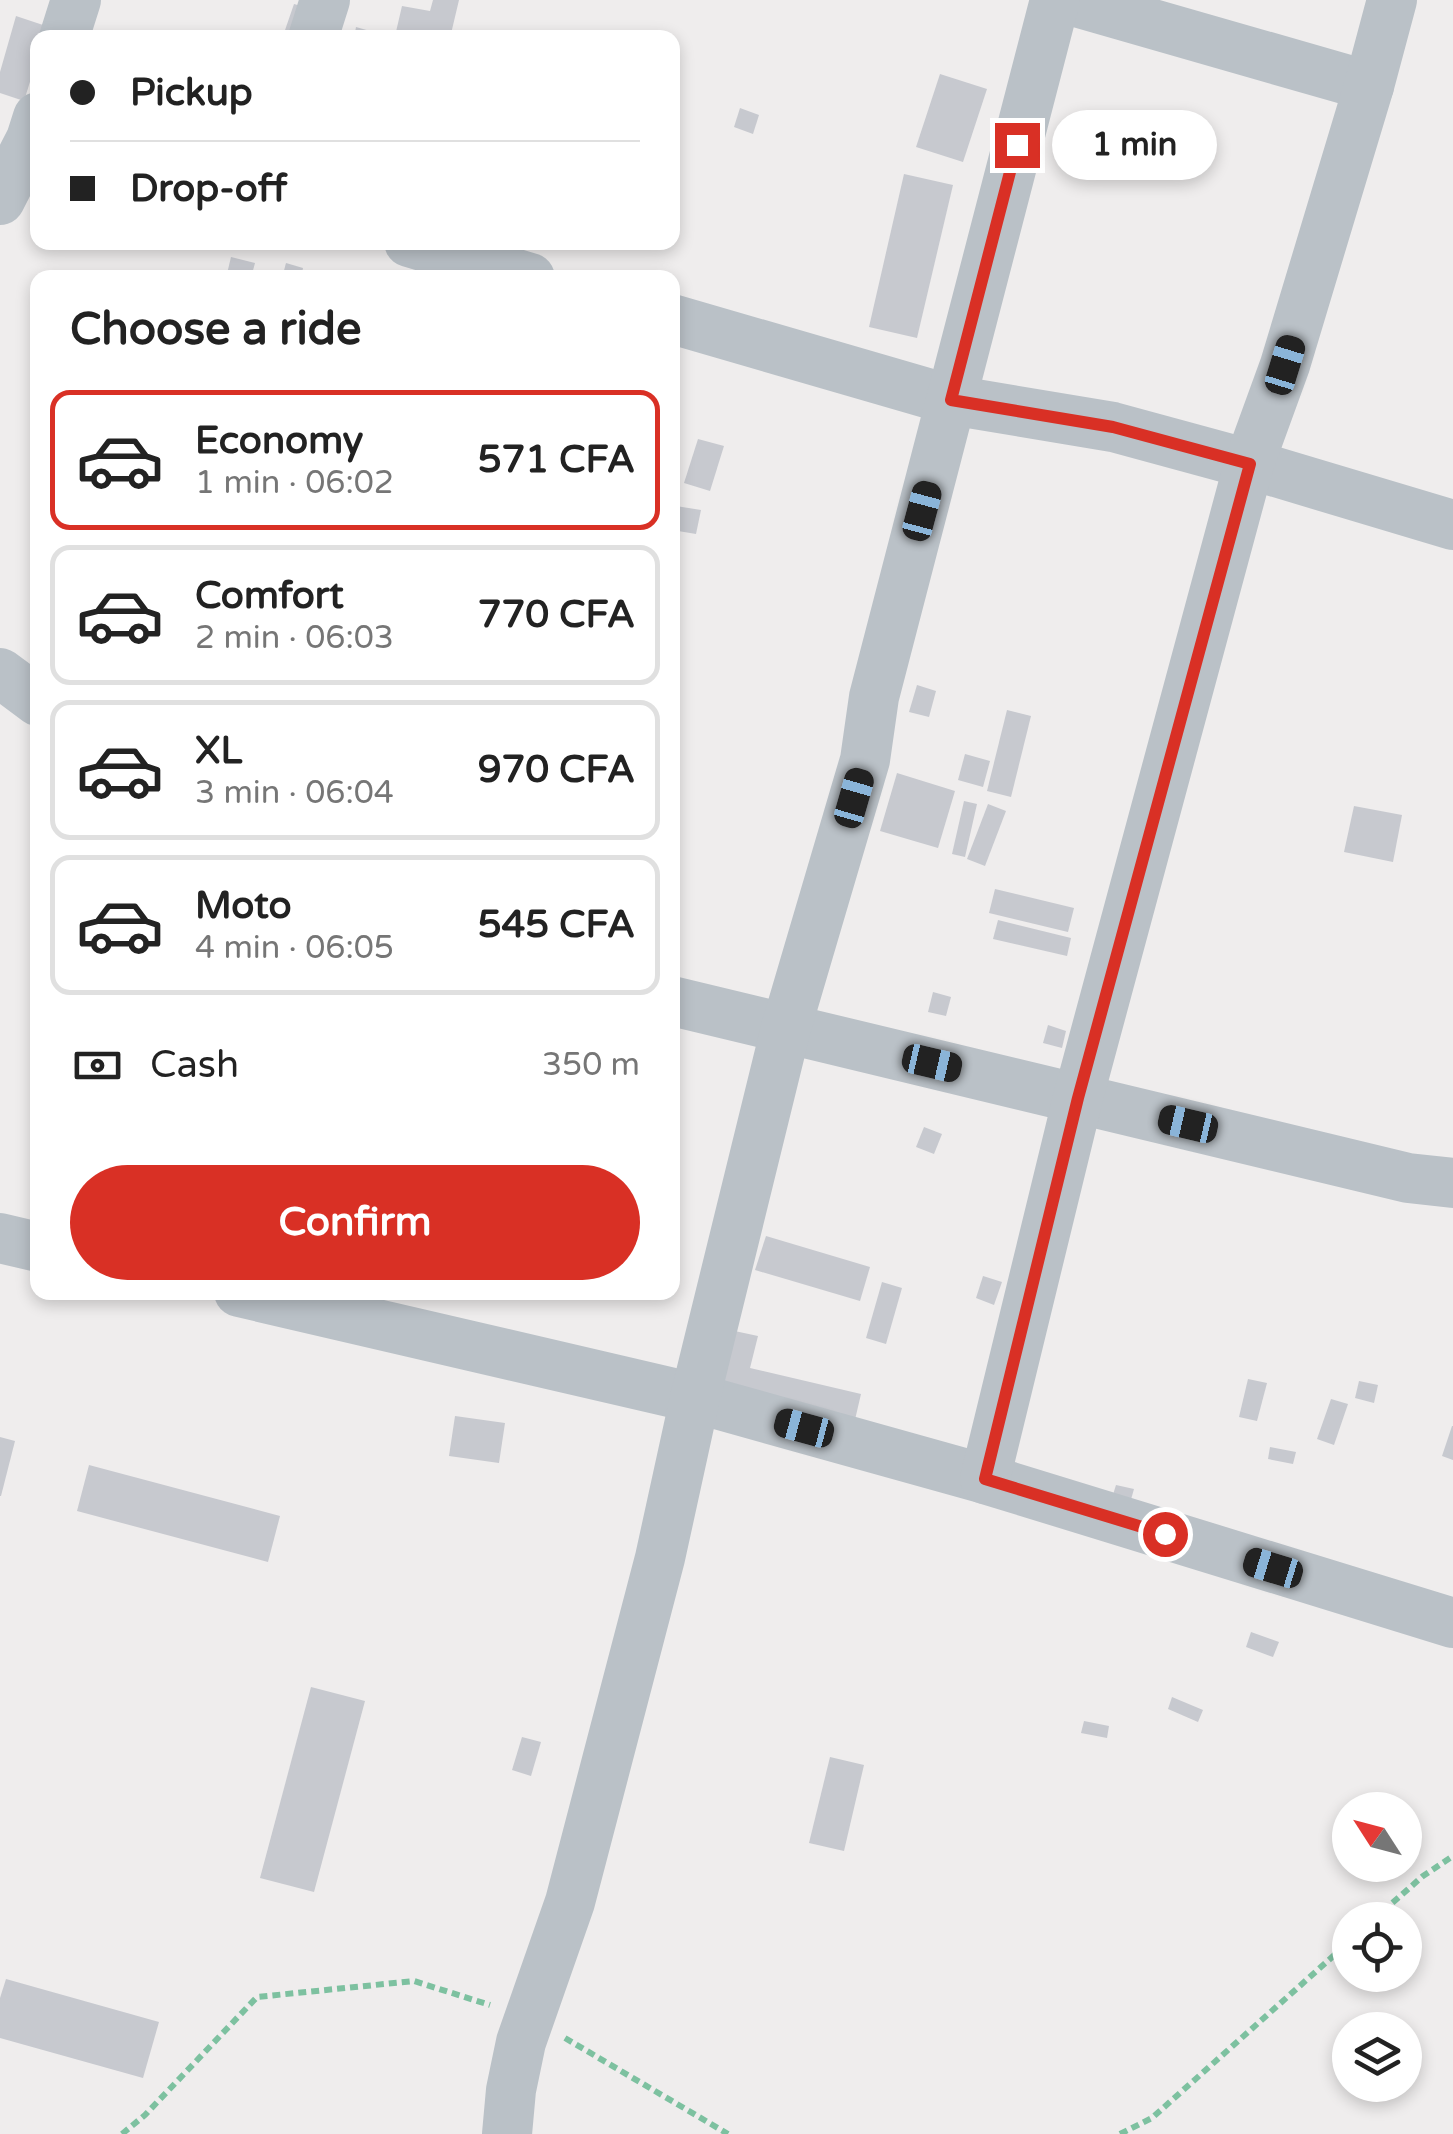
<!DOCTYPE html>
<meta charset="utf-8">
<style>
body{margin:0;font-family:"Varela Round",sans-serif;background:#f6f6f6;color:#222;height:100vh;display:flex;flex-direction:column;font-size:38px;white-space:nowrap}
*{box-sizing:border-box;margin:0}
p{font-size:32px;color:#767676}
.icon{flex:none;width:55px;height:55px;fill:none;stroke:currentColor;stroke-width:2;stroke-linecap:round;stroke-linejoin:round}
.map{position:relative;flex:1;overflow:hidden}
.side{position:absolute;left:30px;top:270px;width:650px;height:1030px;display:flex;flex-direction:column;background:#fff;border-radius:20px;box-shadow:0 5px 15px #0003}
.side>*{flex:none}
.hud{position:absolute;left:30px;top:30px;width:650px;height:220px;border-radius:20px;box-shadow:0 5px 15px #0003;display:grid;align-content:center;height:220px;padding:0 40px;background:#fff}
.needle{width:65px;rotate:306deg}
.buttons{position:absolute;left:1332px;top:1792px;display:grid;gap:20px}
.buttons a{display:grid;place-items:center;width:90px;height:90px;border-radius:50%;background:#fff;box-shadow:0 5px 15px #0003;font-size:50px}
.end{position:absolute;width:45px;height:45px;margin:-22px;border:12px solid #d93025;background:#fff;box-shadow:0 0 0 5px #fff}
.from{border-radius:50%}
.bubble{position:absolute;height:70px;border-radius:35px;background:#fff;box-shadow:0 5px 15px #0003;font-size:32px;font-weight:700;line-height:70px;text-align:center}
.car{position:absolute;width:30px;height:60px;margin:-30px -15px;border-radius:12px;box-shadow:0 0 8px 2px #0007;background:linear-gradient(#222 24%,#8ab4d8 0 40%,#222 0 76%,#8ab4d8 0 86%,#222 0)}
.hud b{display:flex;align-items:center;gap:35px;height:95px;font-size:38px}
.hud b+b{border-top:2px solid #e0e0e0}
.hud i{width:25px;height:25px;background:#222}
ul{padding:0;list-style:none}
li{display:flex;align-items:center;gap:30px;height:140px;margin:0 20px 15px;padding:0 20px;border:5px solid #e0e0e0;border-radius:20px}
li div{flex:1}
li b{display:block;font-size:38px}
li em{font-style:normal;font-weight:700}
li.active{border-color:#d93025}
li>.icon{width:90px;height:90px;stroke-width:1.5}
h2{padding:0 40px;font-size:45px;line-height:120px}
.pay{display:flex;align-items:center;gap:25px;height:110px;padding:0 40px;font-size:38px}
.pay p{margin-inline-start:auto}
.button{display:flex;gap:20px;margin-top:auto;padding:20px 40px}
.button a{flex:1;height:115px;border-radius:60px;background:#d93025;color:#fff;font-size:40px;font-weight:700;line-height:115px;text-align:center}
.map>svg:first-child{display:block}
.building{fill:#c7c9cf}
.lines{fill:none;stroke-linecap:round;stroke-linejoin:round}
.path{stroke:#7dc1a0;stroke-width:6;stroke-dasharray:8 5;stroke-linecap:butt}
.minor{stroke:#bac1c7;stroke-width:50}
.route{stroke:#d93025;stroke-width:12}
</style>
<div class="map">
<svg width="1453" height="2134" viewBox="0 0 1453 2134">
<rect width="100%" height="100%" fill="#efeded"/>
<g class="building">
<path d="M 433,0 L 459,0 L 450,38 L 395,36 L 402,6 L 430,11 Z"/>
<path d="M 294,4 L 319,11 L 298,38 L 284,33 Z"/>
<path d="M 16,16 L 46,26 L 43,38 L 38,38 L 38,56 L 24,101 L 0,93 L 0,72 Z"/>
<path d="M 356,27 L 377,33 L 375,38 L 354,38 Z"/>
<path d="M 940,74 L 987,89 L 963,162 L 916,147 Z"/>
<path d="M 740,108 L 759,115 L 753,134 L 734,127 Z"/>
<path d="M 904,174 L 953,185 L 917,338 L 869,327 Z"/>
<path d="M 231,257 L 255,263 L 251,278 L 226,278 Z"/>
<path d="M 286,263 L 303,268 L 301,278 L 282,278 Z"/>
<path d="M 309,270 L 333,276 L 332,278 L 307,278 Z"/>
<path d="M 698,439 L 724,446 L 710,491 L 684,483 Z"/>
<path d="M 676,506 L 701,510 L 696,534 L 672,530 Z"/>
<path d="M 917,685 L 936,691 L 929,717 L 909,712 Z"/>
<path d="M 1007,710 L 1031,716 L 1011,797 L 987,791 Z"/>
<path d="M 965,754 L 990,761 L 983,787 L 958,780 Z"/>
<path d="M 897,773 L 955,791 L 938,848 L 880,831 Z"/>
<path d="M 964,801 L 977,804 L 965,857 L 952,854 Z"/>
<path d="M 988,804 L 1006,811 L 985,866 L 967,859 Z"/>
<path d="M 1354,806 L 1402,815 L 1393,862 L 1344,852 Z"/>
<path d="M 995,889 L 1074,908 L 1068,932 L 989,913 Z"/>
<path d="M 998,920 L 1071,938 L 1067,956 L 993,939 Z"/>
<path d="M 933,992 L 951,997 L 946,1016 L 928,1012 Z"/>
<path d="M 1048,1025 L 1066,1031 L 1062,1048 L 1043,1043 Z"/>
<path d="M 924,1127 L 942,1134 L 934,1154 L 916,1147 Z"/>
<path d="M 766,1236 L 870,1267 L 860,1301 L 755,1270 Z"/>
<path d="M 983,1276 L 1002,1282 L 994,1305 L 976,1298 Z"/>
<path d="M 882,1282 L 902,1288 L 886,1344 L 866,1338 Z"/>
<path d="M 730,1330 L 758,1336 L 750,1368 L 861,1394 L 854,1424 L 715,1392 Z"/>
<path d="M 1248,1379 L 1267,1383 L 1257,1421 L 1239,1417 Z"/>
<path d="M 1359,1381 L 1378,1385 L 1374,1403 L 1355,1398 Z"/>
<path d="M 1331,1399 L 1348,1404 L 1334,1445 L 1317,1439 Z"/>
<path d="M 455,1416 L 505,1423 L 499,1463 L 449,1456 Z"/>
<path d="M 1452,1426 L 1453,1426 L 1453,1460 L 1442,1456 Z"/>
<path d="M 0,1437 L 15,1441 L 1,1496 L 0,1496 Z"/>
<path d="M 1270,1447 L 1296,1452 L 1293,1464 L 1268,1459 Z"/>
<path d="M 89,1465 L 280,1516 L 268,1562 L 77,1511 Z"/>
<path d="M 1116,1485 L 1134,1489 L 1130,1503 L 1112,1498 Z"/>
<path d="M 1251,1632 L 1279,1642 L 1273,1657 L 1246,1647 Z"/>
<path d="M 311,1687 L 365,1701 L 314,1892 L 260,1878 Z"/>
<path d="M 1172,1697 L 1203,1710 L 1198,1722 L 1168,1709 Z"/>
<path d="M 1084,1721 L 1109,1726 L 1107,1738 L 1081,1733 Z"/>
<path d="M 522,1737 L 541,1742 L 531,1776 L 512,1770 Z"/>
<path d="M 830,1757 L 864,1765 L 844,1851 L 809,1843 Z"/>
<path d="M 6,1979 L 159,2022 L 143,2078 L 0,2038 L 0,1998 Z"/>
</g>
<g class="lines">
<g class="path">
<path d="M 1373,1920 L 1423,1876 L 1453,1856"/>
<path d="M 565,2038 L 728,2134"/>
<path d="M 122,2134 L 145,2115 L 257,1997 L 414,1981 L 490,2005"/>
<path d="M 1120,2134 L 1152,2118 L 1350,1941"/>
</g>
<g class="minor">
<path d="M 1069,0 L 1369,86"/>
<path d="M 64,38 L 76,0"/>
<path d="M 313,38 L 325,0"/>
<path d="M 0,200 L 31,139 L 38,117"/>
<path d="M 409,242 L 530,278"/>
<path d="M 672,319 L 951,400 L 1113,427 L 1249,464 L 1453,525"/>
<path d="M 0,673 L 38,701"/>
<path d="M 672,1001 L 1408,1178 L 1453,1183"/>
<path d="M 0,1238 L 38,1247"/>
<path d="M 239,1292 L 695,1398 L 985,1479 L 1453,1623"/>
<path d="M 985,1479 L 1078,1098 L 1249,464 L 1285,365 L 1369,86 L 1392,0"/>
<path d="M 507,2134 L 511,2090 L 521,2042 L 570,1902 L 660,1558 L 695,1398 L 786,1028 L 865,760 L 874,697 L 1055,0"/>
</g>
</g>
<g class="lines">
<path class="route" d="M 1017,145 L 951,400 L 1113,427 L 1250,464 L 1078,1098 L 985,1479 L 1165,1534"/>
</g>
</svg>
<div class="buttons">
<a><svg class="needle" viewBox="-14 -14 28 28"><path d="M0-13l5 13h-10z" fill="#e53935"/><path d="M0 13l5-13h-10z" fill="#767676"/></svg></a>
<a><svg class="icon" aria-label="locate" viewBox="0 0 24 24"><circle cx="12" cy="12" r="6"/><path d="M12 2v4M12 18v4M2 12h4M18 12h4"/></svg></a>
<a><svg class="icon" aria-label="layers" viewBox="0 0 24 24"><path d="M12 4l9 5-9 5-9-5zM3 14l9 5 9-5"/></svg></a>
</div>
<i class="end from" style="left:1165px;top:1534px"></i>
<i class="end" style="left:1017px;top:145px"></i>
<div class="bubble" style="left:1052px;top:110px;width:165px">1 min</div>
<i class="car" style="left:1285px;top:365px;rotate:17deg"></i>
<i class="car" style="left:922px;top:511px;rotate:15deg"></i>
<i class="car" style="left:854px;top:798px;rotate:16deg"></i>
<i class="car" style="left:932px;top:1063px;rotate:103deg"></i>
<i class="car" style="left:1188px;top:1124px;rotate:283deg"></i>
<i class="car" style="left:804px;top:1428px;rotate:285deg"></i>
<i class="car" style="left:1273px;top:1568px;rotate:287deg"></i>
<div class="hud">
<b><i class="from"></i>Pickup</b>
<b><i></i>Drop-off</b>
</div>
<section class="side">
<h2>Choose a ride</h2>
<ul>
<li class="active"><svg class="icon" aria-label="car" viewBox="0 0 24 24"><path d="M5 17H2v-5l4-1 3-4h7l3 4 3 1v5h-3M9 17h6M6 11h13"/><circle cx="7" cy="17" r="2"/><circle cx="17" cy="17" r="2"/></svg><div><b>Economy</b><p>1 min · 06:02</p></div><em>571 CFA</em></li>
<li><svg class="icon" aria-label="car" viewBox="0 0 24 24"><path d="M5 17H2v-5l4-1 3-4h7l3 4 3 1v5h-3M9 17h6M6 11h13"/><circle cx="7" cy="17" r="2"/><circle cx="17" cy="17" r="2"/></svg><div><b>Comfort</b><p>2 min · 06:03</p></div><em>770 CFA</em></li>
<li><svg class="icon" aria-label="car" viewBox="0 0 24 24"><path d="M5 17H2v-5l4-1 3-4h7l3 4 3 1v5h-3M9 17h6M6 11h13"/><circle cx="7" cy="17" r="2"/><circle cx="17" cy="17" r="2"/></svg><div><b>XL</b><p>3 min · 06:04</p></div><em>970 CFA</em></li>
<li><svg class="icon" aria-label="car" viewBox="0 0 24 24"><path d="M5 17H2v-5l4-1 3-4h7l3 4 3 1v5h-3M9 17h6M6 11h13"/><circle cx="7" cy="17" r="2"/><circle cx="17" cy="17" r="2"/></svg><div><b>Moto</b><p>4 min · 06:05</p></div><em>545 CFA</em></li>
</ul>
<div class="pay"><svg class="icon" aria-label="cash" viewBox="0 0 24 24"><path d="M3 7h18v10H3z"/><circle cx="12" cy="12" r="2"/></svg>Cash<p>350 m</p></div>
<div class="button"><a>Confirm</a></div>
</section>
</div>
